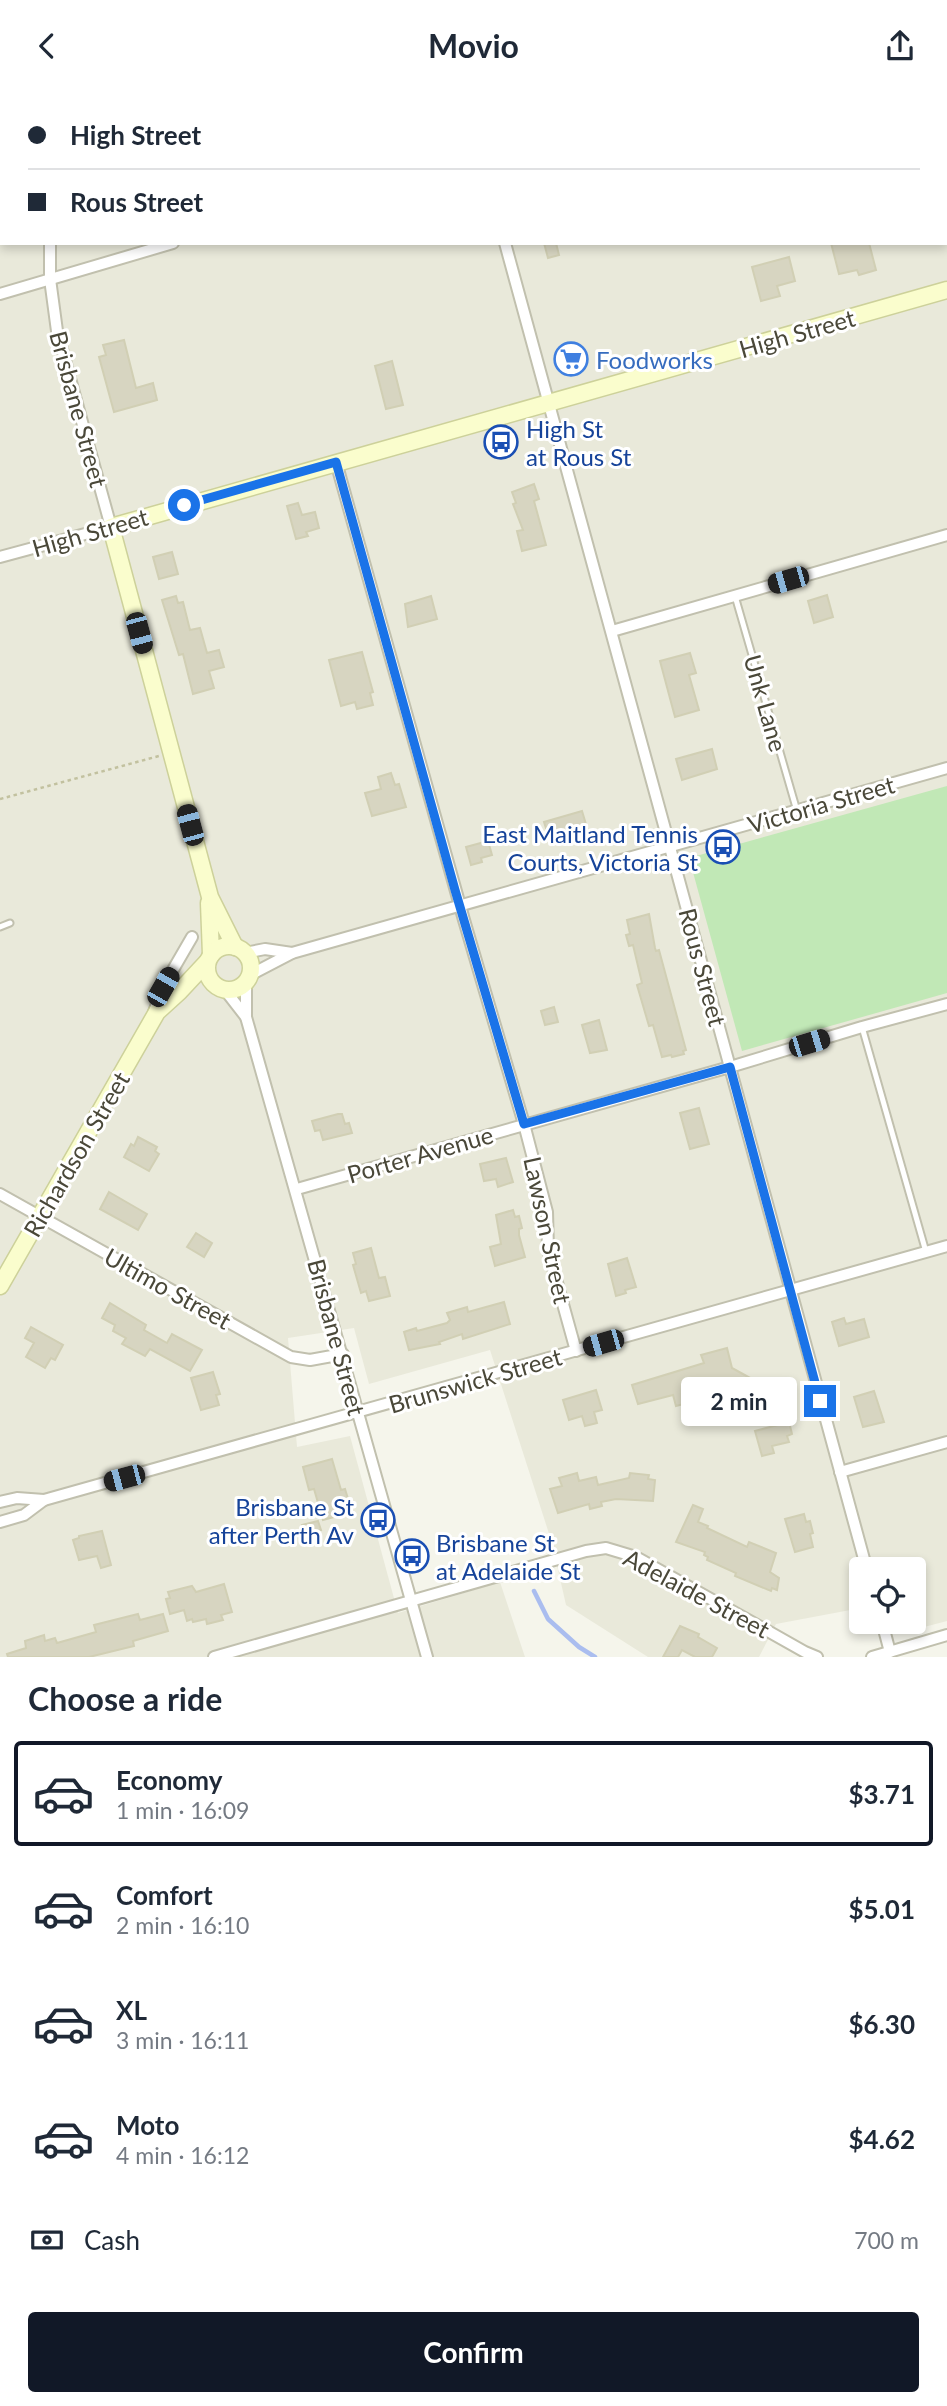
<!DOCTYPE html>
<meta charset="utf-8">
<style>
body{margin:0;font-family:Lato,sans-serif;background:#f2f2f3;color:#1f2937;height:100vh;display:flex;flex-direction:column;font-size:26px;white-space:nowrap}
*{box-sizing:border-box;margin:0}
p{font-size:23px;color:#747a83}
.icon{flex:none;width:38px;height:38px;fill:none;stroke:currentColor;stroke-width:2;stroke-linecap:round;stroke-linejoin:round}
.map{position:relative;height:1566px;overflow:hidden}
.panel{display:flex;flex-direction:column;background:#fff;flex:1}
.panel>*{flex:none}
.guide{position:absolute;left:0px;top:0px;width:948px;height:154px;box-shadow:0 4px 10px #0003;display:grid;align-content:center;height:154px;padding:0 28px;background:#fff}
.controls{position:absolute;left:849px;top:1466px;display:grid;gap:14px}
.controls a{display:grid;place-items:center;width:77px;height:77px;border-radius:7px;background:#fff;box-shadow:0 4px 10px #0003;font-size:35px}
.end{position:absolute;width:32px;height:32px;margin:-16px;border:9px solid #1a73e8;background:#fff;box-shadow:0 0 0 4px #fff}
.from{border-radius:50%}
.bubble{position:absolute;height:49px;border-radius:7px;background:#fff;box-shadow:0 4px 10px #0003;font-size:23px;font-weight:700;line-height:49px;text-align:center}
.car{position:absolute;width:21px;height:42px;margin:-21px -10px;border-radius:9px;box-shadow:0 0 5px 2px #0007;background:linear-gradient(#222 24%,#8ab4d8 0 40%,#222 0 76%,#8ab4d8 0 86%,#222 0)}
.guide b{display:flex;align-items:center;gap:24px;height:66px;font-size:26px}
.guide b+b{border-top:2px solid #e0e1e3}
.guide i{width:18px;height:18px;background:#1f2937}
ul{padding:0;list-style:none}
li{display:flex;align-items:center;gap:21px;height:105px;margin:0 14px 10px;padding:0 14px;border:4px solid transparent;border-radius:7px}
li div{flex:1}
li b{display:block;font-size:26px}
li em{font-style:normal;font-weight:700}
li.current{border-color:#111827}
li>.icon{width:63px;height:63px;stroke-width:1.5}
h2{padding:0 28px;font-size:32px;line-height:84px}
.pay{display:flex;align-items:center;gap:18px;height:77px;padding:0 28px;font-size:26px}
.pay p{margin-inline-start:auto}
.button{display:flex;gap:14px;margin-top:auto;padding:14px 28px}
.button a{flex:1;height:80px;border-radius:7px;background:#111827;color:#fff;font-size:28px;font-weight:700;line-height:80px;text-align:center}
header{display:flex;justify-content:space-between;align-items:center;height:91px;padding:0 28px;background:#fff;font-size:32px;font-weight:700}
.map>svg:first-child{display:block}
.residential{fill:#e9e9da;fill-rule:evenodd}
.green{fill:#c1e8b6}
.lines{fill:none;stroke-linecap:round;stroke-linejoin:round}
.stream{stroke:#aabdef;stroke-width:4.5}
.building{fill:#d7d5c1;stroke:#d1cfb4;stroke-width:2}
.service-casing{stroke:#c1c0ae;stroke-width:9}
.minor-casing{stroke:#c1c0ae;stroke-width:14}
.secondary-casing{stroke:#cdd19a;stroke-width:19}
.path{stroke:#c2c19f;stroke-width:2.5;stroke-dasharray:3.5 3.5;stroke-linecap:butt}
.service{stroke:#fff;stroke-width:5}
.minor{stroke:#fff;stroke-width:10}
.secondary{stroke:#fafdcd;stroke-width:16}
.route{stroke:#1a73e8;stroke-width:9}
.labels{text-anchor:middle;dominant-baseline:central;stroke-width:6;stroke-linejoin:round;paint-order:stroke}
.street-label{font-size:24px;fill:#4a4839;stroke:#fff}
.shop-label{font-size:24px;fill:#366cbe;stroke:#fff;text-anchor:start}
.transit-label{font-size:24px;fill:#164399;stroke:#fff;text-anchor:start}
</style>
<header><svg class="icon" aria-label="back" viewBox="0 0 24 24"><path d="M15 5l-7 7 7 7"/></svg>Movio<svg class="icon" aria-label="share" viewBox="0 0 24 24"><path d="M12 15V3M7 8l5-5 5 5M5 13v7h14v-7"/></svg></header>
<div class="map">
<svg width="947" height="1566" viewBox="0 0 947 1566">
<rect width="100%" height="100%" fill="#f5f5eb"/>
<path class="residential" d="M 0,0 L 947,0 L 947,1530 L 905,1541 L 902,1531 L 914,1531 L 914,1479 L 861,1479 L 861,1517 L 776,1533 L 759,1566 L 648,1566 L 566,1514 L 552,1452 L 490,1259 L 369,1293 L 354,1237 L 288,1247 L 297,1356 L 350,1345 L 398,1522 L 500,1491 L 525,1566 L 0,1566 ZM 2,2 L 947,2 L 947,152 L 2,152 Z"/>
<path class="green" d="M 947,695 L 947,902 L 742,960 L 691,774 L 696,765 Z"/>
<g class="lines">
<path class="stream" d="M 534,1500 L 548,1528 L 579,1556 L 595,1566"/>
</g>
<g class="building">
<path d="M 544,152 L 556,152 L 559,164 L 548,167 Z"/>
<path d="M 831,152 L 869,152 L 876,179 L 859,184 L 857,179 L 839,183 Z"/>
<path d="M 789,166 L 795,190 L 777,195 L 780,205 L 761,210 L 752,176 Z"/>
<path d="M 124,249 L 136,297 L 153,292 L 157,309 L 114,321 L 99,266 L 106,264 L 103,254 Z"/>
<path d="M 392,270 L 403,314 L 386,318 L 375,275 Z"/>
<path d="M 534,393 L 539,408 L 534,410 L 546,454 L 522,460 L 517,440 L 523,439 L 513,413 L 516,412 L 512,401 Z"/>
<path d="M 298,412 L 302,424 L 315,421 L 319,437 L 306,441 L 308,445 L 296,448 L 287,415 Z"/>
<path d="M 172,461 L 178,483 L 159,488 L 153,466 Z"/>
<path d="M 827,504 L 833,526 L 814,532 L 808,510 Z"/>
<path d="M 176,505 L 178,512 L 183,511 L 190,539 L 200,537 L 207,562 L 219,559 L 224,576 L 209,580 L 214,597 L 193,603 L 183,563 L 179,564 L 162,509 Z"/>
<path d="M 431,505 L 437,528 L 408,536 L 405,513 Z"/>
<path d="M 362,561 L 373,601 L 370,602 L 373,614 L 357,618 L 355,611 L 341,615 L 329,569 Z"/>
<path d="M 690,562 L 696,582 L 689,584 L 699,619 L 675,626 L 660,570 Z"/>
<path d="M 712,658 L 717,678 L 682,689 L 676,668 Z"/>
<path d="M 391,682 L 395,694 L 399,693 L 406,716 L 372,725 L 365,702 L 381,698 L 378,686 Z"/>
<path d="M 582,720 L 588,740 L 550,750 L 544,731 Z"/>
<path d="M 488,750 L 492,764 L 481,767 L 482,771 L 471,774 L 466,756 Z"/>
<path d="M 649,823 L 655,857 L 656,860 L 659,859 L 686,959 L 683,960 L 684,963 L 672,966 L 671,964 L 662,966 L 653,934 L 649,935 L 637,894 L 642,892 L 633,854 L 629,855 L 626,844 L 630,843 L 627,829 Z"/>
<path d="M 554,916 L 558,931 L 545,934 L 541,920 Z"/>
<path d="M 599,929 L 607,959 L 590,962 L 582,934 Z"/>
<path d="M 699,1017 L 709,1053 L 690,1058 L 680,1022 Z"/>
<path d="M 338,1023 L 342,1023 L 345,1033 L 349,1032 L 352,1042 L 323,1049 L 320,1039 L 315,1040 L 312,1030 Z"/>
<path d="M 138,1046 L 157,1056 L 155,1060 L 159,1063 L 149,1080 L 124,1066 L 131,1053 L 134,1055 Z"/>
<path d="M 506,1067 L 513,1091 L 498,1096 L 496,1088 L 484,1090 L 480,1073 Z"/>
<path d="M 109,1101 L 147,1123 L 138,1139 L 100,1118 Z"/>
<path d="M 513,1119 L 515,1126 L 519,1125 L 522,1137 L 519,1138 L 519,1144 L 525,1166 L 495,1175 L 490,1156 L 501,1153 L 496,1124 Z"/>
<path d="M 196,1142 L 212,1152 L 204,1166 L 187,1156 Z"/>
<path d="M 371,1157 L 379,1187 L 385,1186 L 390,1205 L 369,1210 L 366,1200 L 361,1202 L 353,1174 L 356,1173 L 353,1162 Z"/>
<path d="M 627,1167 L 636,1196 L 625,1199 L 626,1202 L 616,1205 L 608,1173 Z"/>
<path d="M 504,1211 L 510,1233 L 463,1248 L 462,1243 L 439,1251 L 440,1253 L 409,1259 L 404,1241 L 416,1237 L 417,1240 L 447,1232 L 450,1229 L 447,1222 L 467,1216 L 468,1221 Z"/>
<path d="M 110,1212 L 146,1234 L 144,1239 L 167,1252 L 172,1243 L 202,1259 L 190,1280 L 150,1258 L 145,1265 L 122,1253 L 126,1247 L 113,1240 L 115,1234 L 102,1227 Z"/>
<path d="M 844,1227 L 846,1233 L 864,1228 L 869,1246 L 839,1255 L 832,1231 Z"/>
<path d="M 31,1236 L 63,1254 L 55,1269 L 51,1267 L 45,1277 L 26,1266 L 34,1252 L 25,1247 Z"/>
<path d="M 727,1257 L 732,1277 L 752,1288 L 743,1305 L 740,1303 L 737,1309 L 732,1307 L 730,1311 L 709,1300 L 694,1304 L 695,1310 L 676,1315 L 673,1304 L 638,1313 L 632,1294 L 704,1272 L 701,1264 Z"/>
<path d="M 213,1281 L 220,1303 L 216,1304 L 219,1314 L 201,1319 L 191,1287 Z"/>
<path d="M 596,1299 L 602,1319 L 594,1321 L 597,1332 L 585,1335 L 582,1325 L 569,1329 L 563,1309 Z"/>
<path d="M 874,1300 L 884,1331 L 863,1336 L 854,1306 Z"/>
<path d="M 789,1331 L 792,1343 L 787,1345 L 789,1351 L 772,1355 L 774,1362 L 762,1365 L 755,1340 Z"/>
<path d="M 332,1368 L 341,1399 L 345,1398 L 352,1421 L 323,1429 L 314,1398 L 309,1399 L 303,1376 Z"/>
<path d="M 577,1382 L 579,1390 L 596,1386 L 598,1394 L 629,1387 L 630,1382 L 649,1384 L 648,1388 L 655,1389 L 653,1410 L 616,1408 L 601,1411 L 602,1415 L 590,1418 L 589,1413 L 558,1422 L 550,1398 L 562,1395 L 559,1387 Z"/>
<path d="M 693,1414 L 703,1418 L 698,1431 L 708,1435 L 707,1437 L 747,1456 L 749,1451 L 776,1462 L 770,1481 L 779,1487 L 777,1499 L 772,1497 L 771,1500 L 735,1485 L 736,1482 L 707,1469 L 708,1466 L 704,1464 L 705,1461 L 676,1451 Z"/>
<path d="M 804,1423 L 806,1431 L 810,1430 L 813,1442 L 810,1443 L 813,1456 L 795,1461 L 785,1428 Z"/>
<path d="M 318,1430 L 321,1439 L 305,1444 L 302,1434 Z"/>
<path d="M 102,1440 L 111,1474 L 101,1477 L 97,1465 L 79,1469 L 73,1449 L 79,1447 L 79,1445 Z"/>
<path d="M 224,1493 L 232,1521 L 221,1524 L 223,1529 L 207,1533 L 206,1528 L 193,1531 L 192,1528 L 187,1530 L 184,1519 L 170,1523 L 166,1508 L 170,1507 L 168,1501 L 192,1495 L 196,1501 Z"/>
<path d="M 138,1523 L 140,1529 L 163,1523 L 168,1540 L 133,1550 L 134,1555 L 89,1566 L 8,1566 L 7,1563 L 26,1557 L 25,1550 L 44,1544 L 45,1550 L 55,1547 L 57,1552 L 96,1541 L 94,1534 Z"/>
<path d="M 680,1535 L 699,1543 L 698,1546 L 717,1557 L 712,1566 L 695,1566 L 682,1559 L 678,1566 L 663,1566 Z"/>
</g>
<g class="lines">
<defs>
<g id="service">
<path d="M 735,505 L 797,720"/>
<path d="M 0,836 L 10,832"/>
<path d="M 862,936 L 926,1161"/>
</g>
<g id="minor">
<path d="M 464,0 L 465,2"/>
<path d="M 85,2 L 85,0"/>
<path d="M 687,2 L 694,0"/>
<path d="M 739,2 L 745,0"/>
<path d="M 505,152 C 629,594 744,1037 867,1479"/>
<path d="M 0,203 L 173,152"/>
<path d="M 336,371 L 464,829 L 524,1033 L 547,1121 L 548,1159 L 576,1260"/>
<path d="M 0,466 L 111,436 L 57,240 L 50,188 L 50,152"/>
<path d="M 612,540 L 947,444"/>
<path d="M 245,862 L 265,858 L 292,862"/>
<path d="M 250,884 L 292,862 L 947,677"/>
<path d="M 246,891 L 246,926 L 427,1566"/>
<path d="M 225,899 L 246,926"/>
<path d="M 154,921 L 163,896 L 192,846"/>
<path d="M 297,1098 L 730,976 L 862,936 L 947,913"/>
<path d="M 0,1103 L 291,1266 L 310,1269 L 343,1263"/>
<path d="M 840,1381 L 947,1351"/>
<path d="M 0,1411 L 17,1407 L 44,1409 L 947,1155"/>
<path d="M 0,1431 L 24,1424 L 44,1409"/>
<path d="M 882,1531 L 890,1561"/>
<path d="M 214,1566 L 586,1460 L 606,1457 L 636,1466 L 805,1561 L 817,1566"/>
<path d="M 872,1566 L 947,1544"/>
</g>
<g id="secondary">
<path d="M 209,812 L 211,864"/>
<circle cx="229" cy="877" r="22"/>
<path d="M 235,856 L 210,806 L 111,436 L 947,199"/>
<path d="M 0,1195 L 157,921 L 179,901 L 207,871"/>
</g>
</defs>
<use href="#service" class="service-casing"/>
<use href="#minor" class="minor-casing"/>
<use href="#secondary" class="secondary-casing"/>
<path class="path" d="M 0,708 L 159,665"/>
<use href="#service" class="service"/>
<use href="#minor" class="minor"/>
<use href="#secondary" class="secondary"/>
</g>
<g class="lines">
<path class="route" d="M 184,414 L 336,371 L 455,799 L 524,1033 L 730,976 L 820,1310"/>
</g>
<defs>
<symbol id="supermarket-ring" viewBox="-11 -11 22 22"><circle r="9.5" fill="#fff" stroke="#3f7fe0" stroke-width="1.5"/><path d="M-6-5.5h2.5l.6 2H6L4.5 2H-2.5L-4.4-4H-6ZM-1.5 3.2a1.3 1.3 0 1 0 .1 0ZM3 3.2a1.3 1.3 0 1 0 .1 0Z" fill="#3f7fe0"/></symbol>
<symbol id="bus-ring" viewBox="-11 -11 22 22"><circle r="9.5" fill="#fff" stroke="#1a4fb4" stroke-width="1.5"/><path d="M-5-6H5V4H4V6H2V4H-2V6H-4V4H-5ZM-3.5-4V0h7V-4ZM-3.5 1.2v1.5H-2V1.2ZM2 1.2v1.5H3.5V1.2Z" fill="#1a4fb4"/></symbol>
</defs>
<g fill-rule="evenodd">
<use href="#supermarket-ring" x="552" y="249" width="38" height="38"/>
<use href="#bus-ring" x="482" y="332" width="38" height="38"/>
<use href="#bus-ring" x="704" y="737" width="38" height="38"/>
<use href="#bus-ring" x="359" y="1410" width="38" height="38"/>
<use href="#bus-ring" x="393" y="1446" width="38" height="38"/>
</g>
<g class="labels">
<g class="street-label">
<text transform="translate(797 242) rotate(-16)">High Street</text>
<text transform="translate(79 318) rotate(75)">Brisbane Street</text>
<text transform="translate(90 441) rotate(-16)">High Street</text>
<text transform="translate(766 612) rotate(74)">Unk Lane</text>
<text transform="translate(821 713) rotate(-16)">Victoria Street</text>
<text transform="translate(703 876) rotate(75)">Rous Street</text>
<text transform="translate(76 1063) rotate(-60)">Richardson Street</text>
<text transform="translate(420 1063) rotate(-16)">Porter Avenue</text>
<text transform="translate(548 1139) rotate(78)">Lawson Street</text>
<text transform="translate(168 1197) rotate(29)">Ultimo Street</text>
<text transform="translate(337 1246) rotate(75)">Brisbane Street</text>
<text transform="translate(475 1289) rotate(-16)">Brunswick Street</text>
<text transform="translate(697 1502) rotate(28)">Adelaide Street</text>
</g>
<g class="shop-label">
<text x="596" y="268">Foodworks</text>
</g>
<g class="transit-label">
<text x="526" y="337">High St<tspan x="526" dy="28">at Rous St</tspan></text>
<text x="698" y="742" text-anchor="end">East Maitland Tennis<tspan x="698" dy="28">Courts, Victoria St</tspan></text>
<text x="354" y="1415" text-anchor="end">Brisbane St<tspan x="354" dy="28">after Perth Av</tspan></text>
<text x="436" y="1451">Brisbane St<tspan x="436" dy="28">at Adelaide St</tspan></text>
</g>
</g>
</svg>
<div class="controls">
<a><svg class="icon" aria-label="locate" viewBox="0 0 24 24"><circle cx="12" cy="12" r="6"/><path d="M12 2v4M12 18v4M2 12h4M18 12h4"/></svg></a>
</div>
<i class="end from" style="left:184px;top:414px"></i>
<i class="end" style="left:820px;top:1310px"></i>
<div class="bubble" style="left:681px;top:1286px;width:116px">2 min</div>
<i class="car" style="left:788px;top:489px;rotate:254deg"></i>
<i class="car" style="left:139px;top:542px;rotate:165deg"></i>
<i class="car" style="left:190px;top:734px;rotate:345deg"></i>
<i class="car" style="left:163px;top:896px;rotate:30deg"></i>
<i class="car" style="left:809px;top:952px;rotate:73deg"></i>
<i class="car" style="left:603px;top:1252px;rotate:254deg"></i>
<i class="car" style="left:124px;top:1387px;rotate:255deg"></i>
<div class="guide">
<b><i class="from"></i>High Street</b>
<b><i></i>Rous Street</b>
</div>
</div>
<section class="panel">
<h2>Choose a ride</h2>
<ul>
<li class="current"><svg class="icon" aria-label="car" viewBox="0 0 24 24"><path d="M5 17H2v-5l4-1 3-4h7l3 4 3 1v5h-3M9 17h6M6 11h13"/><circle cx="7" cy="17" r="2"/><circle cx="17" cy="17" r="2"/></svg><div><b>Economy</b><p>1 min · 16:09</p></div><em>$3.71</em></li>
<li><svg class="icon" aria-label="car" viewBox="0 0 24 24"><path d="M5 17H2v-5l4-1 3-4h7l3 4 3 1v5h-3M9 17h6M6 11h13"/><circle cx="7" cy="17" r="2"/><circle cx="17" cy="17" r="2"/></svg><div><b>Comfort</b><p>2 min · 16:10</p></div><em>$5.01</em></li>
<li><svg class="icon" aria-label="car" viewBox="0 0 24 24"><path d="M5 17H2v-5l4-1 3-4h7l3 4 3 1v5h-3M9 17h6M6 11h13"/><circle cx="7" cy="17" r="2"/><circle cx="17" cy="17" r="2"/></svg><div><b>XL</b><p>3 min · 16:11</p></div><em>$6.30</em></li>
<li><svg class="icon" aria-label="car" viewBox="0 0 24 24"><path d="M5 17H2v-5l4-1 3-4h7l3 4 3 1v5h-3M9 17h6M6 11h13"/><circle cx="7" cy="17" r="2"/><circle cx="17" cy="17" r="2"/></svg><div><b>Moto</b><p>4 min · 16:12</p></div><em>$4.62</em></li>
</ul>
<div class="pay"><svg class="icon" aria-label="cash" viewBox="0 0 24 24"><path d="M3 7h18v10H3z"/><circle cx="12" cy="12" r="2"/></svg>Cash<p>700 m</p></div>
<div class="button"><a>Confirm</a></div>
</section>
